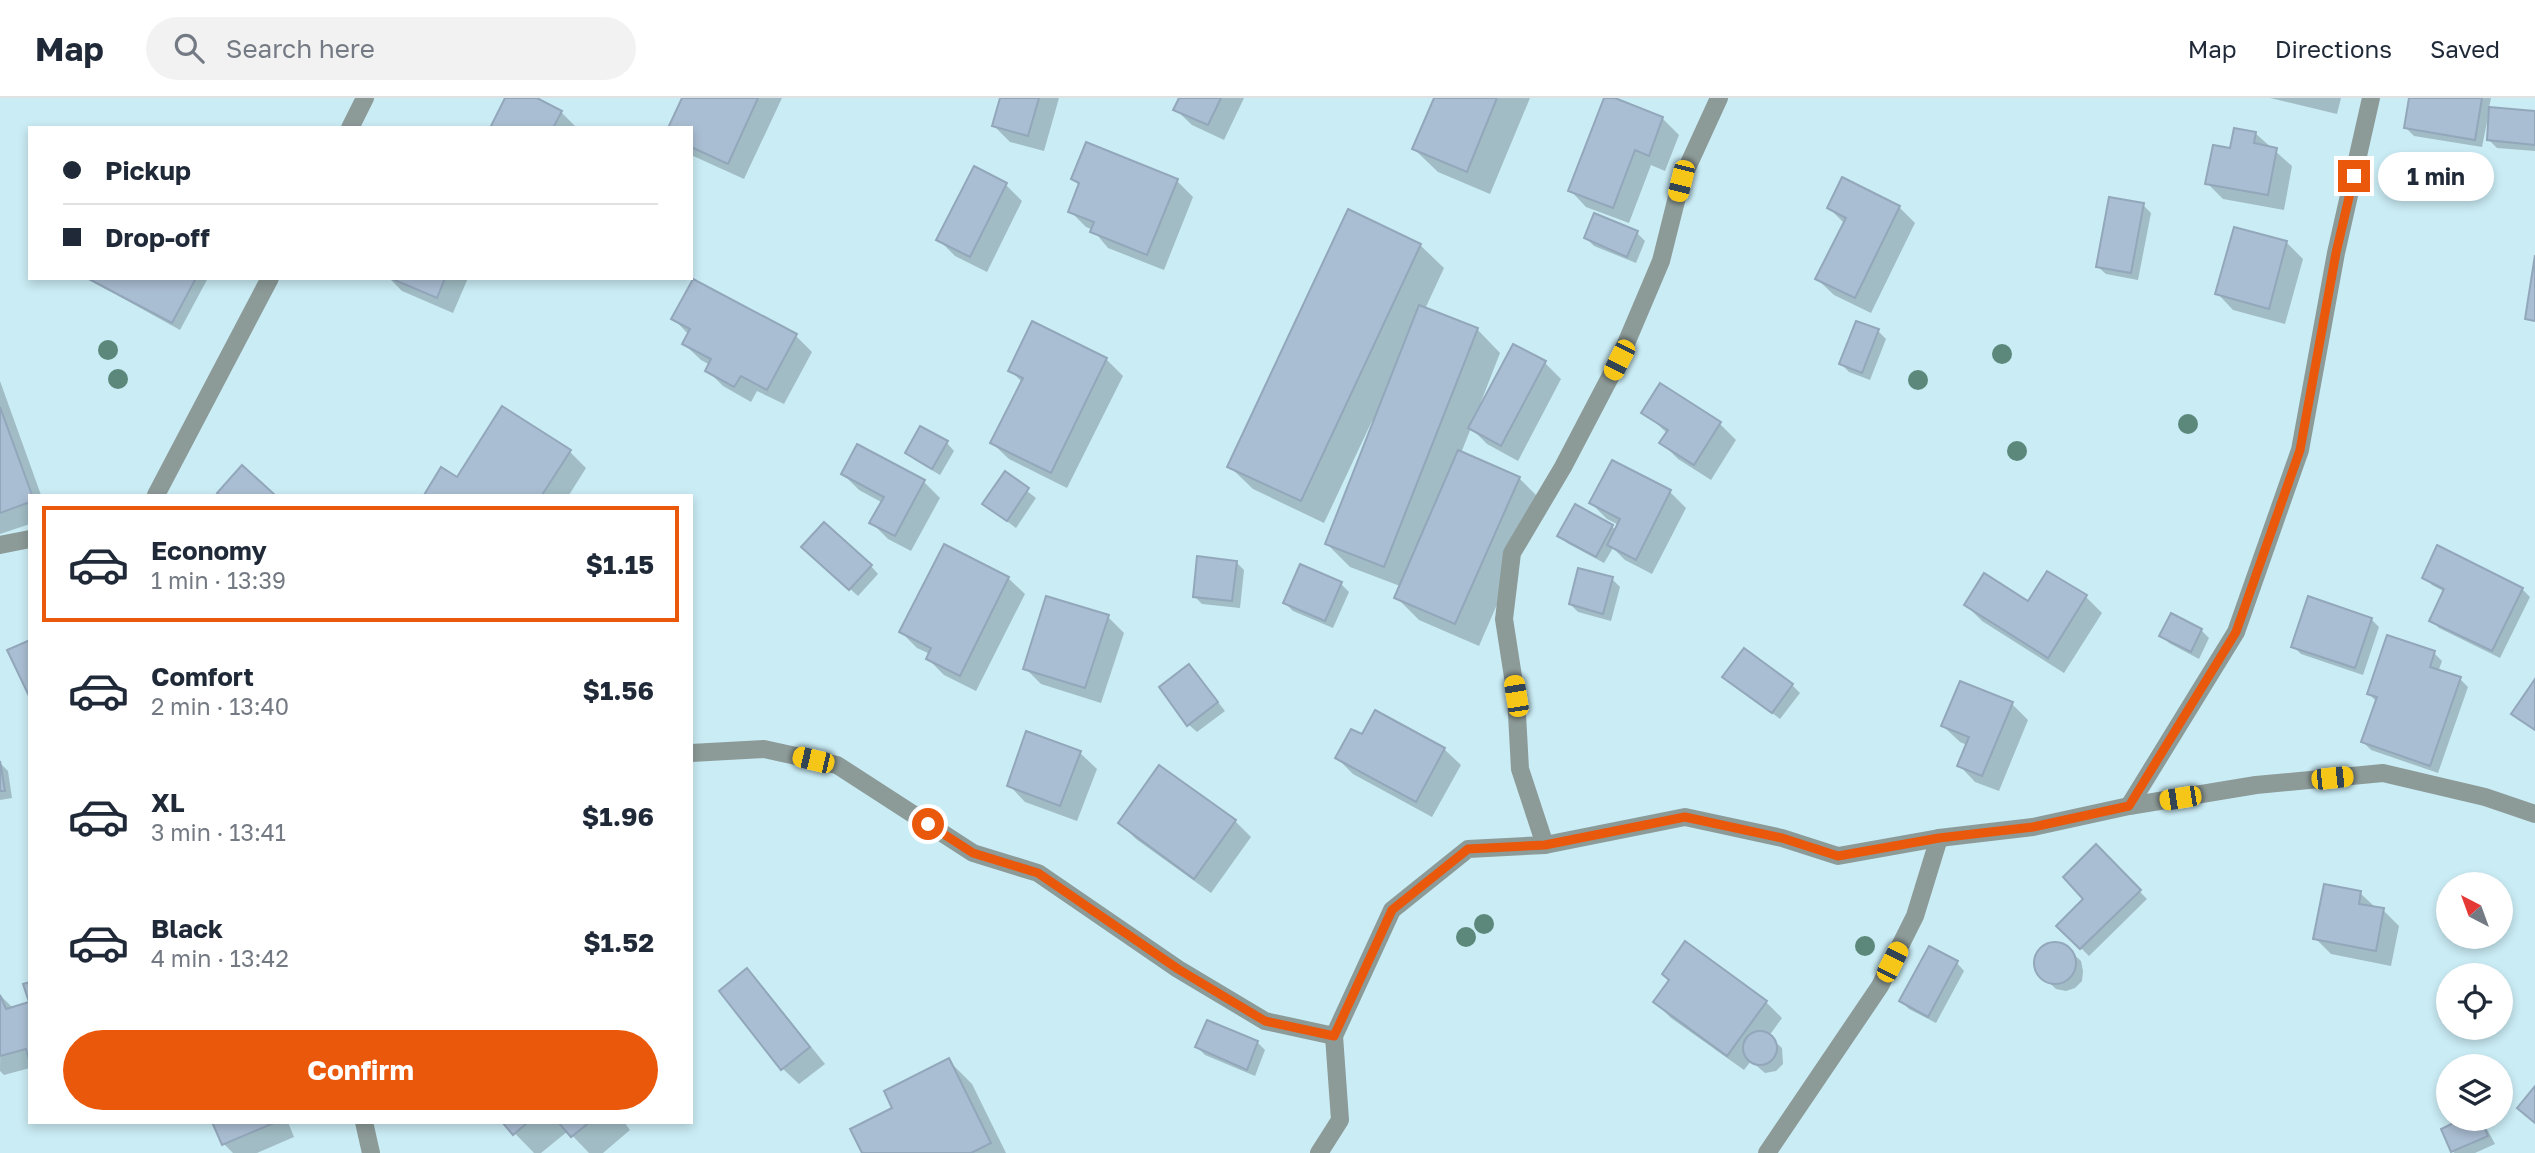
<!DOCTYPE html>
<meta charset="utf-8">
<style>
body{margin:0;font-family:"Golos Text",sans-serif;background:#f2f2f3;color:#1f2937;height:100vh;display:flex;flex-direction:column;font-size:26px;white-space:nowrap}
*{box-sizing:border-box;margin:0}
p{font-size:23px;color:#747a83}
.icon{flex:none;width:38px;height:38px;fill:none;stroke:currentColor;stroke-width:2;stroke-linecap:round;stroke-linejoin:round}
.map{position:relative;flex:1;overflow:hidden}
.details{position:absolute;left:28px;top:396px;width:665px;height:630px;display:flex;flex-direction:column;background:#fff;border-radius:0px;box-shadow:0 4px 10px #0003}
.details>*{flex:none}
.guide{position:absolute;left:28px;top:28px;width:665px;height:154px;border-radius:0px;box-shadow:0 4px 10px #0003;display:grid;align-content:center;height:154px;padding:0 35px;background:#fff}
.needle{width:46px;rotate:319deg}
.tools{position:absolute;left:2436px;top:774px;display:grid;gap:14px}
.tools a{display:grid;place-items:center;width:77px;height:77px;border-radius:50%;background:#fff;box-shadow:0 4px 10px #0003;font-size:35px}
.end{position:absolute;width:32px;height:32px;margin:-16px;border:9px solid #ea580c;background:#fff;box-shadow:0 0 0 4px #fff}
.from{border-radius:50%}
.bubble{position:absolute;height:49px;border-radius:24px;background:#fff;box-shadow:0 4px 10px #0003;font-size:23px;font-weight:700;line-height:49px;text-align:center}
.car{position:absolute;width:21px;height:42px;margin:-21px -10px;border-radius:9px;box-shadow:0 0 5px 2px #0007;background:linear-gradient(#f5c518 24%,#345 0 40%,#f5c518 0 76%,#345 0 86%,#f5c518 0)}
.guide b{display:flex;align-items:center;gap:24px;height:66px;font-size:26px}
.guide b+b{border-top:2px solid #e0e1e3}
.guide i{width:18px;height:18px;background:#1f2937}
ul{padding:12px 0 0;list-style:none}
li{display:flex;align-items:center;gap:21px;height:116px;margin:0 14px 10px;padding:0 21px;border:4px solid transparent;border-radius:0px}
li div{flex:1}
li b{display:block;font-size:26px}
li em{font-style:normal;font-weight:700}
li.current{border-color:#ea580c}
li>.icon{width:63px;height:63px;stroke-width:1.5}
.button{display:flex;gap:14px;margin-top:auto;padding:14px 35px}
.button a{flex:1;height:80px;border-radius:42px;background:#ea580c;color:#fff;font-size:28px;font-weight:700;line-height:80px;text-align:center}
header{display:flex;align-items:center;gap:42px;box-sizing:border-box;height:98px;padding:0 35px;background:#fff;border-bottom:2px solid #e0e1e3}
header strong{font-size:33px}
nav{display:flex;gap:38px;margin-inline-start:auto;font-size:24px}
.search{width:490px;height:63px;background:#f2f2f3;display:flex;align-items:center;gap:18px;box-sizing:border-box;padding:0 24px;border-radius:38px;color:#747a83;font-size:26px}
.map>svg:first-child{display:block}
.shadow{fill:#0003}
.building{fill:#aabed3;stroke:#93a7bb;stroke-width:2}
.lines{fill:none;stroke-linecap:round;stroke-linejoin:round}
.minor{stroke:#8c9a98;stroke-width:18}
.tree{fill:#5b887b}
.route{stroke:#ea580c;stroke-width:9}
</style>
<header>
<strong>Map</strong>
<div class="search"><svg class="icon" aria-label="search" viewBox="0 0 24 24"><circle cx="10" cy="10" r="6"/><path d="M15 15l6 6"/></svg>Search here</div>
<nav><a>Map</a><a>Directions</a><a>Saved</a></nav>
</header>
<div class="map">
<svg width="2535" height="1055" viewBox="0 0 2535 1055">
<rect width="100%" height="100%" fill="#caecf5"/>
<g class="shadow">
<path d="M 507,0 L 533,0 L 561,14 L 577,30 L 492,30 Z"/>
<path d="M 684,0 L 782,0 L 744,81 L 691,57 L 691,30 Z"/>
<path d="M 1002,0 L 1059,0 L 1044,53 L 1010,44 L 994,28 Z"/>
<path d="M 1180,0 L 1244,0 L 1224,42 L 1192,27 L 1175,11 Z"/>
<path d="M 1436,0 L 1530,0 L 1490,96 L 1438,74 L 1414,51 Z"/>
<path d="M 1606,0 L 1662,20 L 1679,37 L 1665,73 L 1651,67 L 1629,125 L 1586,109 L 1570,92 Z"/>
<path d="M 2270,0 L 2341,0 L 2337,16 Z"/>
<path d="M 2411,0 L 2491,0 L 2489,10 L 2535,14 L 2535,53 L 2497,50 L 2489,42 L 2490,19 L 2488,19 L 2482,49 L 2414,38 L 2406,30 Z"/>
<path d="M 2255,35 L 2292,68 L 2284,112 L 2223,101 L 2207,85 L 2232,52 Z"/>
<path d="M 2467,65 L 2475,73 L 2473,95 L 2434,91 L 2426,83 Z"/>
<path d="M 1073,81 L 1177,83 L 1193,99 L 1164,172 L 1108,150 L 1093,132 L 1086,129 L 1070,113 L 1080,88 Z"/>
<path d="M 1006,87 L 1022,103 L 987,174 L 955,158 L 939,142 Z"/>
<path d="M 2143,107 L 2151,115 L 2138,182 L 2106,176 L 2098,169 Z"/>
<path d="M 1899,109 L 1915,125 L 1871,215 L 1834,197 L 1817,181 L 1845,126 L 1829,110 Z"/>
<path d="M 1595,117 L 1637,135 L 1645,143 L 1636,165 L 1594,148 L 1586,140 Z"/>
<path d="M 2235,131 L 2287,145 L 2303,161 L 2285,226 L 2233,212 L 2217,195 Z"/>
<path d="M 1420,147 L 1444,170 L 1425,211 L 1477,231 L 1500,255 L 1479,309 L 1481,310 L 1545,265 L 1561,281 L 1518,363 L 1487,346 L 1471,330 L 1461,355 L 1519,380 L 1542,403 L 1479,548 L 1419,522 L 1396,499 L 1400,488 L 1350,469 L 1327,446 L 1375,324 L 1372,323 L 1324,425 L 1253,391 L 1229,368 Z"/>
<path d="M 86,180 L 208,180 L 180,232 Z"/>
<path d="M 389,180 L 468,180 L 453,215 L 402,193 Z"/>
<path d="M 673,220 L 796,238 L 812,254 L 784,306 L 757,293 L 751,304 L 723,288 L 707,272 L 710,267 L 701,262 L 684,246 L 689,237 Z"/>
<path d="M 1878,233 L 1886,241 L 1870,282 L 1849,274 L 1841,266 Z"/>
<path d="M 1106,261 L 1123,278 L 1067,390 L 1009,361 L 992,345 L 1023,285 L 1010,272 Z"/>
<path d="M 0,283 L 41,397 L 30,397 L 30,426 L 0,436 Z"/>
<path d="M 1660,288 L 1720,326 L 1736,342 L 1711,382 L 1678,361 L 1662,345 L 1668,336 L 1644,314 Z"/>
<path d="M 502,311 L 570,354 L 586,370 L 569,397 L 426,397 L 442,372 L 457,381 Z"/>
<path d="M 947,345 L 954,353 L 940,377 L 915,362 L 907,355 Z"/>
<path d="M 843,376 L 924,384 L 940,400 L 911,453 L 888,441 L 872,425 L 883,405 L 859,392 Z"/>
<path d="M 1005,376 L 1036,400 L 1016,430 L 984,406 Z"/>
<path d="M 1670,394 L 1686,410 L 1652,476 L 1625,462 L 1613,450 L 1604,465 L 1567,445 L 1560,437 L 1612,428 L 1616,433 L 1619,427 L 1607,421 L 1591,405 Z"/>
<path d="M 812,456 L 871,468 L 878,476 L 858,498 Z"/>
<path d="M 1236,464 L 1244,472 L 1240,510 L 1202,506 L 1194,498 Z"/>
<path d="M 2424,479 L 2522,491 L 2530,499 L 2500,560 L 2439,530 L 2431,522 L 2445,494 L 2432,487 Z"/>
<path d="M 1008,480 L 1025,496 L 976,593 L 944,577 L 928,561 L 930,556 L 917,550 L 901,534 Z"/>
<path d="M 1612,481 L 1620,489 L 1611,523 L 1578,514 L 1570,506 Z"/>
<path d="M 1341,486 L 1349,494 L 1333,530 L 1293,513 L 1285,505 Z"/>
<path d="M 2086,499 L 2102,515 L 2064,575 L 1982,523 L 1966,507 L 2029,505 Z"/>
<path d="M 1108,519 L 1124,535 L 1101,605 L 1041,586 L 1025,570 Z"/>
<path d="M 2371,521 L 2379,529 L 2363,577 L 2301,556 L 2293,548 Z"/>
<path d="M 2201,532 L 2209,540 L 2199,561 L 2169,545 L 2161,537 Z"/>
<path d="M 2388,539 L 2434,555 L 2442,563 L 2438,574 L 2460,581 L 2468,589 L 2438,675 L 2371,652 L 2363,644 L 2377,604 L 2369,596 Z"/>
<path d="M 1196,576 L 1225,613 L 1197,634 L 1189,627 Z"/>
<path d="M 1725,579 L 1792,587 L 1800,595 L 1780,621 Z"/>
<path d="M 2012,606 L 2028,622 L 1999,693 L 1975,684 L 1959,667 L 1967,647 L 1960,644 L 1943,628 Z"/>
<path d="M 1376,614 L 1444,651 L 1461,667 L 1432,719 L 1353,676 L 1337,660 L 1363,638 Z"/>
<path d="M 1028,635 L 1080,655 L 1097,671 L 1077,723 L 1025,704 L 1009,687 Z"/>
<path d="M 0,665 L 8,673 L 12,700 L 0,702 Z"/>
<path d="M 1160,669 L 1235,723 L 1251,739 L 1211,795 L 1136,741 L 1120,725 Z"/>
<path d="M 2096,749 L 2147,801 L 2089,858 L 2059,828 L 2086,801 Z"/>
<path d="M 2360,795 L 2376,810 L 2383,812 L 2399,828 L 2391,868 L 2331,856 L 2315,840 Z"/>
<path d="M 2054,846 L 2064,848 L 2081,863 L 2083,873 L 2082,883 L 2075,890 L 2066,893 L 2056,891 L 2040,876 L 2036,866 L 2038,856 L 2045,849 Z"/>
<path d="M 1957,865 L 1964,873 L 1936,925 L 1909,911 L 1901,903 Z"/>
<path d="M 747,873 L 763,889 L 825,966 L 799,986 L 782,970 Z"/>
<path d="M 1670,883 L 1766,904 L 1782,920 L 1769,938 L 1782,950 L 1783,966 L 1776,973 L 1765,975 L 1751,963 L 1744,972 L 1671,920 L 1655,904 Z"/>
<path d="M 1,898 L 13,910 L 30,906 L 30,970 L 4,977 L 0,973 Z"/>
<path d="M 1257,944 L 1265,952 L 1255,978 L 1205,957 L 1197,949 Z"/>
<path d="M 949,963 L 972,986 L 1006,1055 L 864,1055 L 894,1011 Z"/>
<path d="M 2468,1020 L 2481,1020 L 2495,1046 L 2475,1055 L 2454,1055 L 2443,1032 Z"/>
<path d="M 214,1024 L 288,1024 L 294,1039 L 257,1055 L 233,1055 L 224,1046 Z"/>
<path d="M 504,1024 L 624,1024 L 630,1032 L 603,1055 L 589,1055 L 568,1033 L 541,1055 L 534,1055 Z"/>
</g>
<g class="building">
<path d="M 505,0 L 537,0 L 562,13 L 553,30 L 490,30 Z"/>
<path d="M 682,0 L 758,0 L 728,66 L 691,49 L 691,30 L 668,30 Z"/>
<path d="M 1000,0 L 1039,0 L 1028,38 L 992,28 Z"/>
<path d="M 1179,0 L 1221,0 L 1208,27 L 1173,12 Z"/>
<path d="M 1434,0 L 1497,0 L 1467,74 L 1412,51 Z"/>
<path d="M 1604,0 L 1615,0 L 1663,19 L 1649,58 L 1635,52 L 1613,110 L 1568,93 Z"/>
<path d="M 2409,0 L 2482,0 L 2475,42 L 2404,30 Z"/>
<path d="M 2489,9 L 2535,13 L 2535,47 L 2487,42 Z"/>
<path d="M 2234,30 L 2256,34 L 2254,45 L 2277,50 L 2268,97 L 2205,86 L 2213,47 L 2230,50 Z"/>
<path d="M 1086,44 L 1178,81 L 1147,157 L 1090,134 L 1094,124 L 1068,114 L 1079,85 L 1071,81 Z"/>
<path d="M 2427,59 L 2468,64 L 2465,88 L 2424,83 Z"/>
<path d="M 974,68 L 1007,85 L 970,159 L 936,142 Z"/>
<path d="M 1842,79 L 1900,108 L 1855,200 L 1815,181 L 1846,120 L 1827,110 Z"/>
<path d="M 2109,99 L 2144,105 L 2131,175 L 2096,169 Z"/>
<path d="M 1348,111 L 1421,146 L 1301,403 L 1227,369 Z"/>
<path d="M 1594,115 L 1638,133 L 1627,159 L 1584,140 Z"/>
<path d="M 2234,129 L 2287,143 L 2269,211 L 2215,196 Z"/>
<path d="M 2535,157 L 2535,223 L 2525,221 Z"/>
<path d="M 87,180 L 196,180 L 172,225 Z"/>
<path d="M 390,180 L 445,180 L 437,200 Z"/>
<path d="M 693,181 L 797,236 L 767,292 L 741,278 L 734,289 L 705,273 L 711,261 L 682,246 L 690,231 L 671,221 Z"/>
<path d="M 1419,207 L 1478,230 L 1384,469 L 1325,446 Z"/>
<path d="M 1032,223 L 1107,260 L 1051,375 L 990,345 L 1023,280 L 1008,273 Z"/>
<path d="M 1856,223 L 1879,231 L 1862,275 L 1839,266 Z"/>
<path d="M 1513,246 L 1546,263 L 1501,348 L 1468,330 Z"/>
<path d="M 1660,285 L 1721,324 L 1694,367 L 1659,345 L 1668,332 L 1641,315 Z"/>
<path d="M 502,308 L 571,352 L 542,397 L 424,397 L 441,369 L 457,379 Z"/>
<path d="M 0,309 L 32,397 L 30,404 L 0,415 Z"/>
<path d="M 920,328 L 948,343 L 932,371 L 905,355 Z"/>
<path d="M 857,346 L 925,382 L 895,438 L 869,425 L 884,399 L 841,376 Z"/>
<path d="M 1458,352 L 1520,379 L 1455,526 L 1394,500 Z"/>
<path d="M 1612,362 L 1671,392 L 1636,462 L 1607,447 L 1620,421 L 1589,405 Z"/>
<path d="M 242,367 L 275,397 L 220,397 L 217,395 Z"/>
<path d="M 1005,373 L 1029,390 L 1007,423 L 982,406 Z"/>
<path d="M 1575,406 L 1613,427 L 1596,459 L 1557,438 Z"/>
<path d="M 824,424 L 872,467 L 849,492 L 801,449 Z"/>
<path d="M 944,446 L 1009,479 L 960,578 L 926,561 L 931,550 L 899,534 Z"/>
<path d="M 2437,447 L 2523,490 L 2492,553 L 2429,523 L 2444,491 L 2422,480 Z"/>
<path d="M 1197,458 L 1237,463 L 1232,503 L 1193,499 Z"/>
<path d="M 1300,466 L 1342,484 L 1325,523 L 1283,505 Z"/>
<path d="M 1578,470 L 1613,479 L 1603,516 L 1569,506 Z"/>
<path d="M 2047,473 L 2087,497 L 2048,560 L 1964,507 L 1984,475 L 2028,503 Z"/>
<path d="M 1046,498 L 1109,517 L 1085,590 L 1023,571 Z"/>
<path d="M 2308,498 L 2372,520 L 2355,570 L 2291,549 Z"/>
<path d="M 2171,515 L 2202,531 L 2191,554 L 2159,538 Z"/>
<path d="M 2387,537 L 2435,553 L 2430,569 L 2461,579 L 2430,668 L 2361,644 L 2377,599 L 2367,596 Z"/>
<path d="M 30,542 L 30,600 L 7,552 Z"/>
<path d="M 1744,550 L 1793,586 L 1772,615 L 1722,579 Z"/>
<path d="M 1189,566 L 1218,604 L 1187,628 L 1159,589 Z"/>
<path d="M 2535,581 L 2535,632 L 2511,616 Z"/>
<path d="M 1960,583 L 2013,604 L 1982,678 L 1957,668 L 1969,639 L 1941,628 Z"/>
<path d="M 1375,612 L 1445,650 L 1416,704 L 1335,660 L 1351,631 L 1362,636 Z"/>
<path d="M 1026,633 L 1081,653 L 1060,708 L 1007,688 Z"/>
<path d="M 0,663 L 5,693 L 0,693 Z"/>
<path d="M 1159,667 L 1236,722 L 1194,781 L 1118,725 Z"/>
<path d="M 2096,746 L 2141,792 L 2080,851 L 2056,828 L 2083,801 L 2063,779 Z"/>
<path d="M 2324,786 L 2361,793 L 2359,806 L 2384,810 L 2376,853 L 2313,841 Z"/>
<path d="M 1685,843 L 1767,903 L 1727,958 L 1653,904 L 1669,882 L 1662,876 Z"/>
<circle cx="2055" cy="865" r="21"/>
<path d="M 1929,848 L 1958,863 L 1928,919 L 1899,903 Z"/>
<path d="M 747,870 L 810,949 L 781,972 L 719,893 Z"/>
<path d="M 30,884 L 30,965 L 26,951 L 0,958 L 0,897 L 6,911 L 29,904 L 23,886 Z"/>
<path d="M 1207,922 L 1258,943 L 1247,972 L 1195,949 Z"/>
<circle cx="1760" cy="950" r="17"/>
<path d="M 949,960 L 991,1045 L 971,1055 L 862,1055 L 850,1031 L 892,1010 L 884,993 Z"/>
<path d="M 2535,988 L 2535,1025 L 2517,1010 Z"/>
<path d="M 2464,1020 L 2480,1020 L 2488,1038 L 2451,1054 L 2441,1031 Z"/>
<path d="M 212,1024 L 276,1024 L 222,1047 Z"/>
<path d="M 502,1024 L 528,1024 L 513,1037 Z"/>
<path d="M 558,1024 L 590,1024 L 571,1039 Z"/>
</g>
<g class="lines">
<g class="minor">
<path d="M 350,30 L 365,0"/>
<path d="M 156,397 L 270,180"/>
<path d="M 0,447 L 30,441"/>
<path d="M 691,655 L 764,651 L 837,667 L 973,755 L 1038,775 L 1178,871 L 1265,923 L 1334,938 L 1392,812 L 1468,751 L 1545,747 L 1685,719 L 1782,740 L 1838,758 L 1939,740 L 2033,729 L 2129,708 L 2256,687 L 2383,675 L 2485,699 L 2535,716"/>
<path d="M 2129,708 L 2236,534 L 2300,352 L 2336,155 L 2371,0"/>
<path d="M 1545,747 L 1520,671 L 1516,598 L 1504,521 L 1512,455 L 1563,369 L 1619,262 L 1661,163 L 1681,83 L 1719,0"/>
<path d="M 364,1024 L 371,1055"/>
<path d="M 1319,1055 L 1340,1022 L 1334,938"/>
<path d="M 1767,1055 L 1880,888 L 1915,818 L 1939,740"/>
</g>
</g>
<g class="tree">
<circle cx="108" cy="252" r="10"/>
<circle cx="2002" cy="256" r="10"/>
<circle cx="118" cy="281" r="10"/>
<circle cx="1918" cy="282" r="10"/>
<circle cx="2188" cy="326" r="10"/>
<circle cx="2017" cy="353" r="10"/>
<circle cx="1484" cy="826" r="10"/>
<circle cx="1466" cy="839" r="10"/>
<circle cx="1865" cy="848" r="10"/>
</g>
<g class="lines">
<path class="route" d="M 928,726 L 973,755 L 1038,775 L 1178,871 L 1265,923 L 1334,938 L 1392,812 L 1468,751 L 1545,747 L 1685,719 L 1782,740 L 1838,758 L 1939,740 L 2033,729 L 2129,708 L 2236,534 L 2300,352 L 2336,155 L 2354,78"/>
</g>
</svg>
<div class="tools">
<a><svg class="needle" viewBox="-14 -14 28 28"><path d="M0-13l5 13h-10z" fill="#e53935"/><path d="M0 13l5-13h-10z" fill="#747a83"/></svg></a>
<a><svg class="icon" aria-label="locate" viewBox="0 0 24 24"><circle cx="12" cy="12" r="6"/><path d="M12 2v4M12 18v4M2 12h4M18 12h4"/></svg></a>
<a><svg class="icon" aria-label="layers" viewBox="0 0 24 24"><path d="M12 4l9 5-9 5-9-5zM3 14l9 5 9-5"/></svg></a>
</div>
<i class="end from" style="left:928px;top:726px"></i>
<i class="end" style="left:2354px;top:78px"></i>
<div class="bubble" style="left:2378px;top:54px;width:116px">1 min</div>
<i class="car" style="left:1681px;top:83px;rotate:194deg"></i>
<i class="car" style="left:1619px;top:262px;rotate:207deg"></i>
<i class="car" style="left:1516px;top:598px;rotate:351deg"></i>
<i class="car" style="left:813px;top:662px;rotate:283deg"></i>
<i class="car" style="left:2332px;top:680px;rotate:84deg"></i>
<i class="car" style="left:2180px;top:700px;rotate:261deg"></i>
<i class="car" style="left:1892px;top:864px;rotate:27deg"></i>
<div class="guide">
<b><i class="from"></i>Pickup</b>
<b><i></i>Drop-off</b>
</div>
<section class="details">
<ul>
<li class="current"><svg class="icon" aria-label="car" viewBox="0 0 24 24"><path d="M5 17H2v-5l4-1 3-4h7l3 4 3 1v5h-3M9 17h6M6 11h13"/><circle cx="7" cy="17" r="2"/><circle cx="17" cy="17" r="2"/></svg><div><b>Economy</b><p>1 min · 13:39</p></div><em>$1.15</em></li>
<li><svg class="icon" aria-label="car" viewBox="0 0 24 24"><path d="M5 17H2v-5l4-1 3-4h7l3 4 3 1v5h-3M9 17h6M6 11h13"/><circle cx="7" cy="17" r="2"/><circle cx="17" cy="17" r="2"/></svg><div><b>Comfort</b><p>2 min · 13:40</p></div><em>$1.56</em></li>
<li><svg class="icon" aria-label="car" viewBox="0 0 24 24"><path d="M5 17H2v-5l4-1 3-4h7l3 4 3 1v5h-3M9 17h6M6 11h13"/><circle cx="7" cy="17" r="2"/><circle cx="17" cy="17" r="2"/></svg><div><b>XL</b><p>3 min · 13:41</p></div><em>$1.96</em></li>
<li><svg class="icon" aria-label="car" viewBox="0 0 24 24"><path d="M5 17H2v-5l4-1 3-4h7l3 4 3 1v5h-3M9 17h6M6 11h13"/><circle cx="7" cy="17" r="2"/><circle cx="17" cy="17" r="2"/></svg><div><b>Black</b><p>4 min · 13:42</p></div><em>$1.52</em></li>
</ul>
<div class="button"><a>Confirm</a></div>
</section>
</div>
